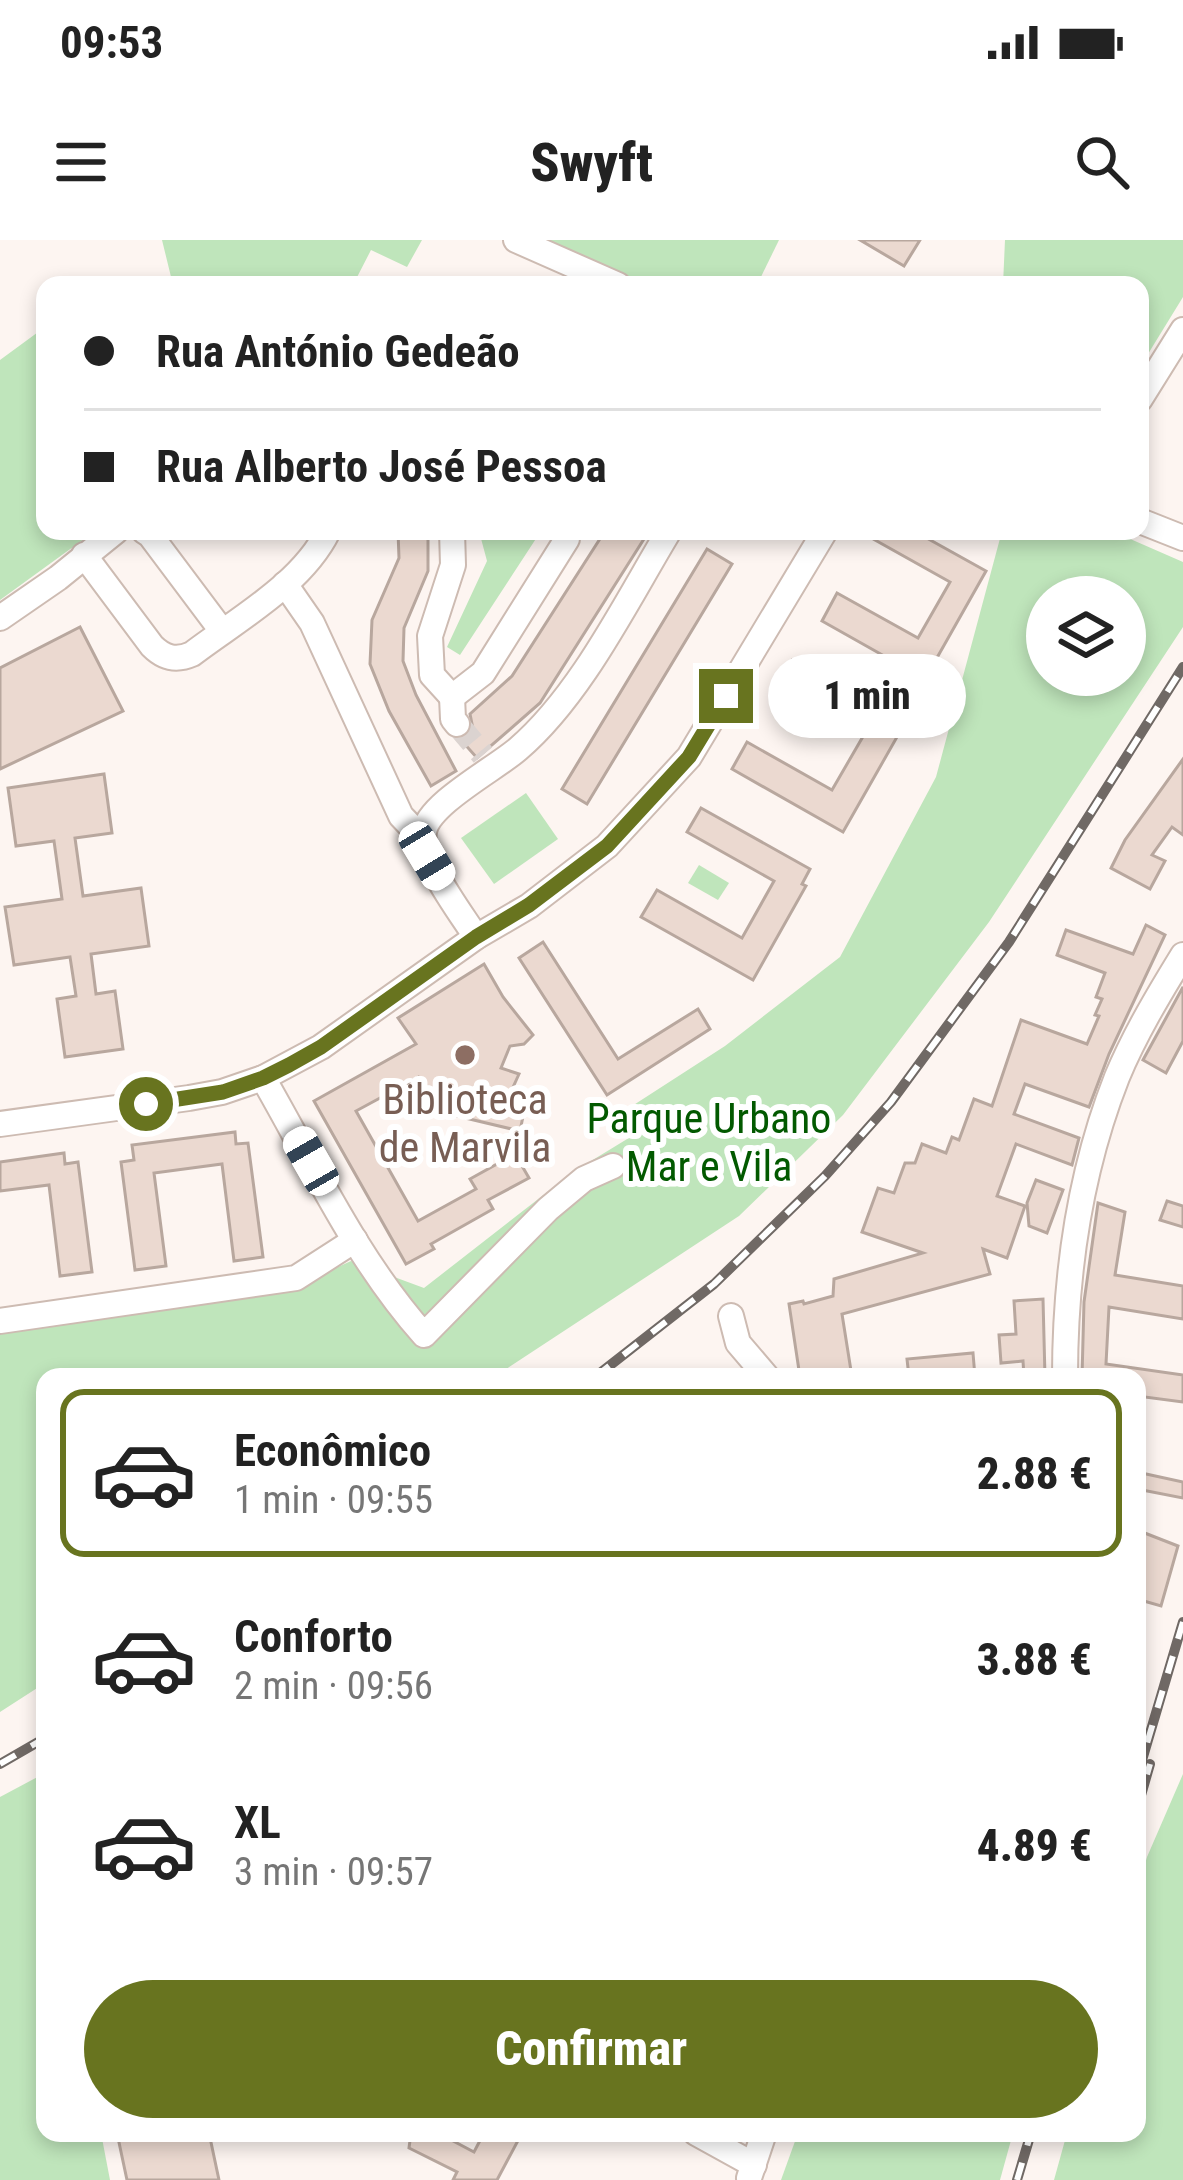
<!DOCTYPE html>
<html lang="pt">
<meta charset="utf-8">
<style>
body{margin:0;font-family:"Roboto Condensed",sans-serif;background:#f6f6f6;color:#222;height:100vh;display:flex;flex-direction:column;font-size:45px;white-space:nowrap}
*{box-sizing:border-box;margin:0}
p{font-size:39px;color:#767676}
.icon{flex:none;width:66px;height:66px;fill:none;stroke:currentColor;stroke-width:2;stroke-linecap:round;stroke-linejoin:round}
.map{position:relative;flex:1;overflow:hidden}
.details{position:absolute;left:36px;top:1128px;width:1110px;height:774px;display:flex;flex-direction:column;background:#fff;border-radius:24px;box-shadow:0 6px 18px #0003}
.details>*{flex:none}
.hud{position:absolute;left:36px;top:36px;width:1113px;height:264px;border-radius:24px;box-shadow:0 6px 18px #0003;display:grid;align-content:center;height:264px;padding:0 48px;background:#fff}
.fabs{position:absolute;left:1026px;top:336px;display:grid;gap:24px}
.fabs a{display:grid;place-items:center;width:120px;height:120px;border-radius:50%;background:#fff;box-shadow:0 6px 18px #0003;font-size:60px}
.end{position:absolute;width:54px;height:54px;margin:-27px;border:15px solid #68741f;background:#fff;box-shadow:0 0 0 6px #fff}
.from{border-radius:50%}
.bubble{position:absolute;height:84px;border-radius:42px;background:#fff;box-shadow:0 6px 18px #0003;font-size:39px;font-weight:800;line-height:84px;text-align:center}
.car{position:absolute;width:36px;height:72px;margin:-36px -18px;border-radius:15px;box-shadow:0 0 9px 3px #0007;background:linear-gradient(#fff 24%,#345 0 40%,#fff 0 76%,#345 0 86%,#fff 0)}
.hud b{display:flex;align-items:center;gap:42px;height:114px;font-size:45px}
.hud b+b{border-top:3px solid #e0e0e0}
.hud i{width:30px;height:30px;background:#222}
ul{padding:21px 0 0;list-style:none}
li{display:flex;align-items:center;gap:36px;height:168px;margin:0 24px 18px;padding:0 24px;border:6px solid transparent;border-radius:24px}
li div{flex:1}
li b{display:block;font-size:45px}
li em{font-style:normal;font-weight:800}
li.active{border-color:#68741f}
li>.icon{width:108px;height:108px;stroke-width:1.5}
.button{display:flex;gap:24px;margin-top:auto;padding:24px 48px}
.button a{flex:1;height:138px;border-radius:72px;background:#68741f;color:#fff;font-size:48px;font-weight:800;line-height:138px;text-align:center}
.status{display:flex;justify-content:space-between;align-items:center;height:84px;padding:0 60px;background:#fff;direction:ltr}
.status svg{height:33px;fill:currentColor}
header{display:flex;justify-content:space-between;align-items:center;height:156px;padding:0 48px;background:#fff;font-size:54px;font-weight:800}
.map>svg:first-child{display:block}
.green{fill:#bfe5bb;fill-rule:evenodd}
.building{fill:#ebd9d0;stroke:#b8a79e;stroke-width:3}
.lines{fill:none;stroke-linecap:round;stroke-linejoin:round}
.minor-tunnel{stroke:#dbd3d0;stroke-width:24;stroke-dasharray:24 12;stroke-linecap:butt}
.minor-casing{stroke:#cdbbb2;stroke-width:28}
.minor{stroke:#fff;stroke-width:24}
.rail-casing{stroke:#706965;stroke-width:10}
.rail{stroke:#fff;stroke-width:6;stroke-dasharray:18;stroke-linecap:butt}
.route{stroke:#68741f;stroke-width:15}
.education-dot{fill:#8d6e63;stroke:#fff;stroke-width:4.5}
.labels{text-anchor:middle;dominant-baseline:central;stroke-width:12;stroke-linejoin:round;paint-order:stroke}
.education-label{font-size:42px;fill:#785e54;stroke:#fff}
.park-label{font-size:42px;fill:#025900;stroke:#fff}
</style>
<div class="status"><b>09:53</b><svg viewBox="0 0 49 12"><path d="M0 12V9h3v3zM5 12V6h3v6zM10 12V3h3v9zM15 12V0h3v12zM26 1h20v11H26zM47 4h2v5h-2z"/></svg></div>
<header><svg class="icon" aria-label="menu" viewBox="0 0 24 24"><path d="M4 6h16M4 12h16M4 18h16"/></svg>Swyft<svg class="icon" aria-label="search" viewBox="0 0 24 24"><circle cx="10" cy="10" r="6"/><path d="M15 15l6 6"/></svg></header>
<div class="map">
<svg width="1183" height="1940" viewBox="0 0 1183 1940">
<rect width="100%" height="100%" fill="#fdf5f1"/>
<g class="green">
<path d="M 162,0 L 422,0 L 407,27 L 371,10 L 353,45 L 173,45 Z"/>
<path d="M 541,0 L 779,0 L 757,45 L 642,45 Z"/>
<path d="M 1005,0 L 1183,0 L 1183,57 L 1140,127 L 1140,45 L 1003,45 Z"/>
<path d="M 45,87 L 45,291 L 95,291 L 0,360 L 0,120 Z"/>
<path d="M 479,291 L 541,291 L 460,415 L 447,407 L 487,321 Z"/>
<path d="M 1002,291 L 1112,291 L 1183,322 L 1183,387 L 989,682 L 843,875 L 739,976 L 494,1137 L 45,1137 L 45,1443 L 0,1472 L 0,1092 L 299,1045 L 351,1021 L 424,1048 L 573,932 L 637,893 L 629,868 L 725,806 L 840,717 L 936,537 ZM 1047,357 L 1125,357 L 1125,435 L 1047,435 Z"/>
<path d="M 526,553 L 558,599 L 494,644 L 461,598 Z"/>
<path d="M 699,625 L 729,643 L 718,660 L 688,643 Z"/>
<path d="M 45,1533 L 45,1893 L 101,1893 L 110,1940 L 0,1940 L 0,1557 Z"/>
<path d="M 1183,1534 L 1183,1940 L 1054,1940 L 1067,1893 L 1137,1893 L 1137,1652 L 1147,1617 Z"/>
<path d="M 798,1893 L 1013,1893 L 1000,1940 L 781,1940 Z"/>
</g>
<g class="building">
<path d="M 860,0 L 920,0 L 904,26 Z"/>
<path d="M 398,291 L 428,291 L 428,331 L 404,388 L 403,421 L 416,455 L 456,531 L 431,546 L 389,471 L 370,424 L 372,380 L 399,318 Z"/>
<path d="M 605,291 L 649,291 L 540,463 L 477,518 L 461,500 L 468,496 L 473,489 L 470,474 L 512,436 Z"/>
<path d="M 859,291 L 914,291 L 986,331 L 925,439 L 822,381 L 837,353 L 918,398 L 950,342 Z"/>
<path d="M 707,309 L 732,324 L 587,564 L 562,549 Z"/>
<path d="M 80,387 L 123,471 L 0,529 L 0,428 Z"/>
<path d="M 792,420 L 901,481 L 893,495 L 897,497 L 843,592 L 732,529 L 747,502 L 832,550 L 865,493 L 778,444 Z"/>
<path d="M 1183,519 L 1183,595 L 1172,587 L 1152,615 L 1165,621 L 1150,649 L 1111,628 L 1125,600 Z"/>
<path d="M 104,534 L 112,593 L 75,598 L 83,656 L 141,648 L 149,706 L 91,714 L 96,754 L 115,751 L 123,809 L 65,817 L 57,759 L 76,756 L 70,717 L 14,725 L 5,667 L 62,659 L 54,601 L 16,606 L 8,548 Z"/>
<path d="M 701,568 L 810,629 L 802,644 L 806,646 L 753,740 L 641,677 L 657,650 L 742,698 L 774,641 L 687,592 Z"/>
<path d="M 1146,685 L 1165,695 L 1109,814 L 1089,867 L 1025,844 L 1014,874 L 1079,898 L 1072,925 L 1016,904 L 997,956 L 1025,966 L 1007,1018 L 983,1009 L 990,1034 L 842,1074 L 852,1137 L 800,1137 L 789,1064 L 803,1061 L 804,1064 L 833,1056 L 834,1039 L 923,1013 L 862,992 L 878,948 L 894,953 L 905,923 L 915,923 L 922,904 L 946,913 L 952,897 L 959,900 L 974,859 L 992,866 L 1021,780 L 1087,804 L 1099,776 L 1095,775 L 1102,759 L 1096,757 L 1105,733 L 1057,715 L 1066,690 L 1133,714 Z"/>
<path d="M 543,702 L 618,819 L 698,769 L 710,789 L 607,855 L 519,718 Z"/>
<path d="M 484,724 L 503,757 L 533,795 L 524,804 L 510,806 L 501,828 L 519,834 L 510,854 L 527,857 L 520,891 L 410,865 L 417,838 L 356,871 L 418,981 L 476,949 L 470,939 L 515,914 L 529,938 L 488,960 L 493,969 L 431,1004 L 434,1009 L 406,1024 L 314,861 L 416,804 L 398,778 Z"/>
<path d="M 1183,747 L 1183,801 L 1166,833 L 1143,820 Z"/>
<path d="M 235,892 L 236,904 L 248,903 L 263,1017 L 234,1021 L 222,924 L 154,933 L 166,1026 L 135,1030 L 121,922 L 134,920 L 132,905 Z"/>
<path d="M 64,913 L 65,924 L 78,922 L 92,1032 L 60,1036 L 49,945 L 0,951 L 0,922 Z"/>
<path d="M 1036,940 L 1063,950 L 1047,993 L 1029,986 L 1027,963 Z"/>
<path d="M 1167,961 L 1183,966 L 1183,987 L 1160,980 Z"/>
<path d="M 1098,963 L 1125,972 L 1115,1035 L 1183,1046 L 1183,1079 L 1109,1067 L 1106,1124 L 1183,1135 L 1183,1162 L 1137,1156 L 1137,1137 L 1082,1137 L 1084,1062 Z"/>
<path d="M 1043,1059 L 1045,1137 L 1024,1137 L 1023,1121 L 1001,1123 L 999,1095 L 1016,1094 L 1014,1061 Z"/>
<path d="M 973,1113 L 975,1137 L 909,1137 L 907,1119 Z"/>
<path d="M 1137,1232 L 1183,1242 L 1183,1258 L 1137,1249 Z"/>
<path d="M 1137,1290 L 1178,1306 L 1161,1366 L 1137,1359 Z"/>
<path d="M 117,1893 L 209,1893 L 219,1940 L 127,1940 Z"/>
<path d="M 411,1893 L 438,1893 L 474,1912 L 484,1893 L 522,1893 L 497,1940 L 453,1940 L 457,1932 L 409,1908 Z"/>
</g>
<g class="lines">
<path class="minor-tunnel" d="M 457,484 L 483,515"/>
<defs>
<g id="minor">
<path d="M 516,0 L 618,45"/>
<path d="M 1140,159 L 1183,90"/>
<path d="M 1140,281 L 1183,298"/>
<path d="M 144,291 L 150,295 L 222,391"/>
<path d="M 452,291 L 453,325 L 430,396 L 432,435 L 452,457 L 483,433 L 567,299 L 567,291"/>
<path d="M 84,315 L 152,406 C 164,418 176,421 192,414 C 238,379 302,344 328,291"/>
<path d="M 285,344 L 312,383 L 401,576 L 423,599"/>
<path d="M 0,378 L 58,338 L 116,291"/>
<path d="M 452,457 L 453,479 L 457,484"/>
<path d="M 476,697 C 461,673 419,619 424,592 C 428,564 495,529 518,509 C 581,455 626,362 669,291"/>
<path d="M 263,838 C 313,925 357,1020 424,1095 L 548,969 L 584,939 L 613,926"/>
<path d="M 0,884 L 189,858 L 222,852 L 263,838 L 321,807 L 476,697 L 529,666 L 607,606 L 689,517 L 825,291"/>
<path d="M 731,1076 L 738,1103 L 767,1137"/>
<path d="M 0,1081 L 296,1038 L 355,1000"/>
<path d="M 1065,1137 C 1065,1036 1080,931 1117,837 C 1135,794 1159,754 1183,715"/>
<path d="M 696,1893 L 754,1925"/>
<path d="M 749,1938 L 764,1893"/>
</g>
</defs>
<use href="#minor" class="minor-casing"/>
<use href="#minor" class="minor"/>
<defs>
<g id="rail">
<path d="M 595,1137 L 714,1044 L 825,936 L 891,862 L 1009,702 L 1183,427"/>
<path d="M 0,1524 L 45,1498"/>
<path d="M 1137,1537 L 1183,1382"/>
<path d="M 1137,1569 L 1150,1524"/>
<path d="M 1017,1940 L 1031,1893"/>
</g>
</defs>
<use href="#rail" class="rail-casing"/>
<use href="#rail" class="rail"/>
</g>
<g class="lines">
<path class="route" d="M 146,864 L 223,852 L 263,838 L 289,825 L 321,807 L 476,697 L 529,665 L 607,606 L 689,517 L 726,456"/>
</g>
<circle class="education-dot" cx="465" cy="815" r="12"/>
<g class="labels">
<g class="education-label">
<text x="465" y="859">Biblioteca<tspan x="465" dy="48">de Marvila</tspan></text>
</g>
<g class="park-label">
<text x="709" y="878">Parque Urbano<tspan x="709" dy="48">Mar e Vila</tspan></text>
</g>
</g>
</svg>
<div class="fabs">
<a><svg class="icon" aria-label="layers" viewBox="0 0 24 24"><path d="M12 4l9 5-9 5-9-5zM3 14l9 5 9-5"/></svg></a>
</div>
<i class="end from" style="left:146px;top:864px"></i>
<i class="end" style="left:726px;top:456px"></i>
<div class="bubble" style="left:768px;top:414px;width:198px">1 min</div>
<i class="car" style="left:427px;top:616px;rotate:149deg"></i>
<i class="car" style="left:311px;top:921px;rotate:330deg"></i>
<div class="hud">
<b><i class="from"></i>Rua António Gedeão</b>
<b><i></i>Rua Alberto José Pessoa</b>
</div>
<section class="details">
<ul>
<li class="active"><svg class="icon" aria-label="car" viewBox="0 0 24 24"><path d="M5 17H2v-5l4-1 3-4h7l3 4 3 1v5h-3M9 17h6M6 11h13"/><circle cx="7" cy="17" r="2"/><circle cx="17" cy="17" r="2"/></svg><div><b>Econômico</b><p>1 min · 09:55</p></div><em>2.88 €</em></li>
<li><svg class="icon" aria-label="car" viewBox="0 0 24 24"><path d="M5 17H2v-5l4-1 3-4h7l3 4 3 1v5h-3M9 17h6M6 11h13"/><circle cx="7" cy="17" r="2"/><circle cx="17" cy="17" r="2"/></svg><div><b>Conforto</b><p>2 min · 09:56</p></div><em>3.88 €</em></li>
<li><svg class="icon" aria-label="car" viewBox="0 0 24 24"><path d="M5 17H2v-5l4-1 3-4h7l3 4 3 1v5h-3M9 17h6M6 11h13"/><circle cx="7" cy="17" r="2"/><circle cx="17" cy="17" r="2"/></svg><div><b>XL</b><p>3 min · 09:57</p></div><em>4.89 €</em></li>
</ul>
<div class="button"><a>Confirmar</a></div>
</section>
</div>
